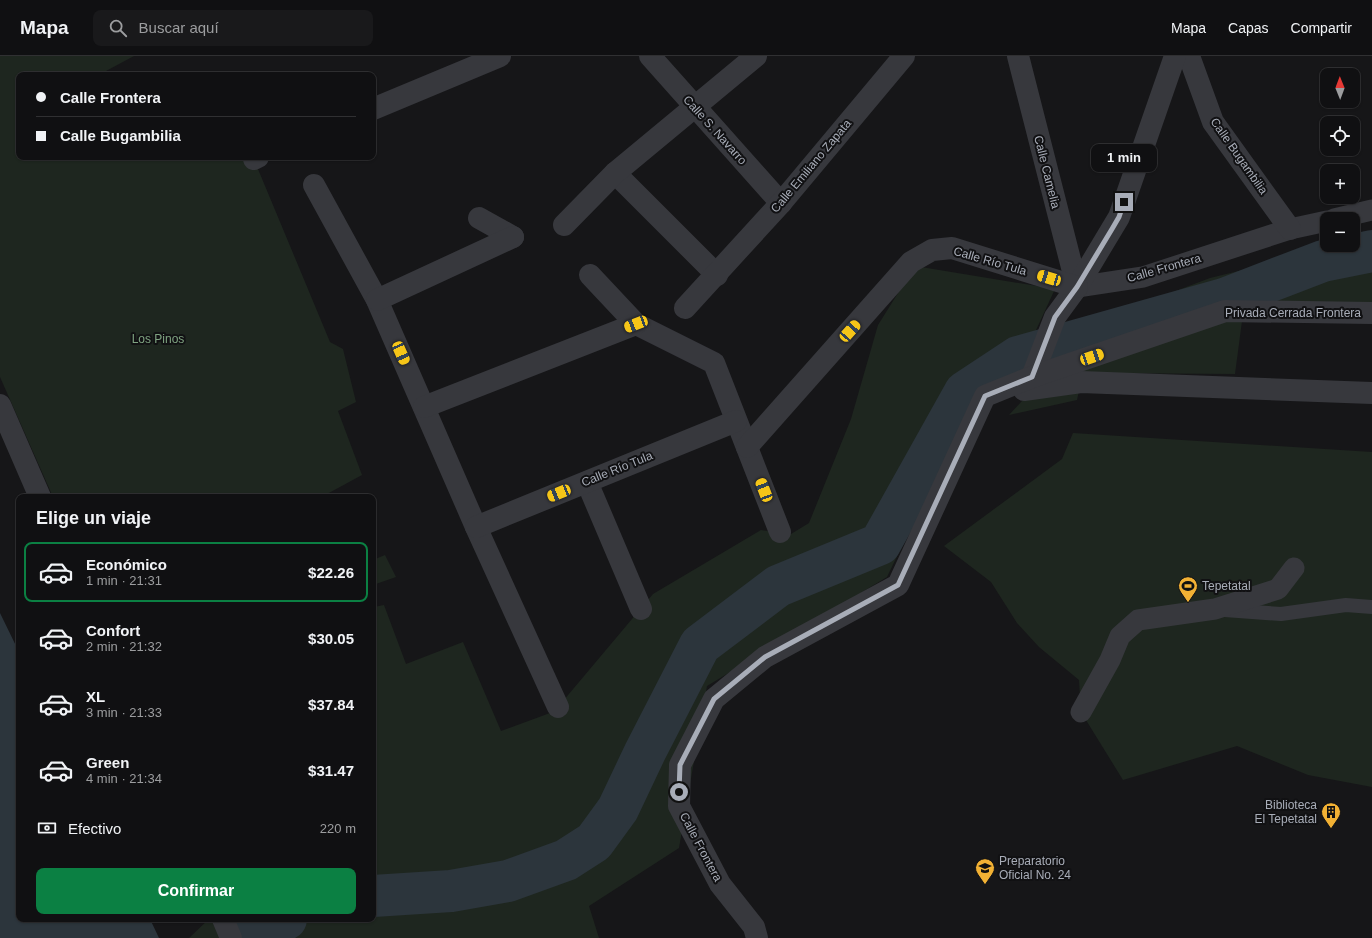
<!DOCTYPE html>
<html lang="es">
<meta charset="utf-8">
<style>
body{margin:0;font-family:Arial,sans-serif;background:#19191b;color:#f1f3f6;height:100vh;display:flex;flex-direction:column;font-size:15px;white-space:nowrap}
*{box-sizing:border-box;margin:0}
p{font-size:13px;color:#9c9d9f}
.icon{flex:none;width:22px;height:22px;fill:none;stroke:currentColor;stroke-width:2;stroke-linecap:round;stroke-linejoin:round}
.map{position:relative;flex:1;overflow:hidden}
.drawer{position:absolute;left:16px;top:438px;width:360px;height:428px;display:flex;flex-direction:column;background:#101012;border-radius:8px;box-shadow:0 1px 3px #0004,0 0 0 1px #303032}
.drawer>*{flex:none}
.top-card{position:absolute;left:16px;top:16px;width:360px;height:88px;border-radius:8px;box-shadow:0 1px 3px #0004,0 0 0 1px #303032;display:grid;align-content:center;height:88px;padding:0 20px;background:#101012}
.needle{width:26px;rotate:359deg}
.controls{position:absolute;left:1320px;top:12px;display:grid;gap:8px}
.controls a{display:grid;place-items:center;width:40px;height:40px;border-radius:8px;background:#101012;box-shadow:0 1px 3px #0004,0 0 0 1px #303032;font-size:20px}
.end{position:absolute;width:18px;height:18px;margin:-9px;border:5px solid #a8adb8;background:#111;box-shadow:0 0 0 2px #111}
.from{border-radius:50%}
.bubble{position:absolute;height:28px;border-radius:8px;background:#101012;box-shadow:0 1px 3px #0004,0 0 0 1px #303032;font-size:13px;font-weight:800;line-height:28px;text-align:center}
.car{position:absolute;width:12px;height:24px;margin:-12px -6px;border-radius:5px;box-shadow:0 0 3px 1px #0007;background:linear-gradient(#f5c518 24%,#345 0 40%,#f5c518 0 76%,#345 0 86%,#f5c518 0)}
.top-card b{display:flex;align-items:center;gap:14px;height:38px;font-size:15px}
.top-card b+b{border-top:1px solid #303032}
.top-card i{width:10px;height:10px;background:#f1f3f6}
ul{padding:0;list-style:none}
li{display:flex;align-items:center;gap:12px;height:60px;margin:0 8px 6px;padding:0 12px;border:2px solid transparent;border-radius:8px}
li div{flex:1}
li b{display:block;font-size:15px}
li em{font-style:normal;font-weight:800}
li.selected{border-color:#0b8043}
li>.icon{width:36px;height:36px;stroke-width:1.5}
h2{padding:0 20px;font-size:18px;line-height:48px}
.pay{display:flex;align-items:center;gap:10px;height:44px;padding:0 20px;font-size:15px}
.pay p{margin-inline-start:auto}
.primary-button{display:flex;gap:8px;margin-top:auto;padding:8px 20px}
.primary-button a{flex:1;height:46px;border-radius:8px;background:#0b8043;color:#fff;font-size:16px;font-weight:800;line-height:46px;text-align:center}
header{display:flex;align-items:center;gap:24px;box-sizing:border-box;height:56px;padding:0 20px;background:#101012;border-bottom:1px solid #303032}
header strong{font-size:19px}
nav{display:flex;gap:22px;margin-inline-start:auto;font-size:14px}
.search{width:280px;height:36px;background:#19191b;display:flex;align-items:center;gap:10px;box-sizing:border-box;padding:0 14px;border-radius:8px;color:#9c9d9f;font-size:15px}
.map>svg:first-child{display:block}
.green{fill:#1e261f}
.water{fill:#2c353c}
.lines{fill:none;stroke-linecap:round;stroke-linejoin:round}
.river{stroke:#2c353c;stroke-width:42}
.service{stroke:#37383d;stroke-width:14}
.pedestrian{stroke:#37383d;stroke-width:21}
.minor{stroke:#37383d;stroke-width:22}
.route{stroke:#a8adb8;stroke-width:5}
.labels{text-anchor:middle;dominant-baseline:central;stroke-width:4;stroke-linejoin:round;paint-order:stroke}
.street-label{font-size:12px;fill:#a8adb8;stroke:#111113}
.park-label{font-size:12px;fill:#7fa381;stroke:#111113}
.poi-label{font-size:12px;fill:#a8adb8;stroke:#111113;text-anchor:start}
</style>
<header>
<strong>Mapa</strong>
<div class="search"><svg class="icon" aria-label="search" viewBox="0 0 24 24"><circle cx="10" cy="10" r="6"/><path d="M15 15l6 6"/></svg>Buscar aquí</div>
<nav><a>Mapa</a><a>Capas</a><a>Compartir</a></nav>
</header>
<div class="map">
<svg width="1372" height="882" viewBox="0 0 1372 882">
<rect width="100%" height="100%" fill="#161618"/>
<g class="green">
<path d="M 0,0 L 134,0 L 106,15 L 108,19 L 19,19 L 19,101 L 253,101 L 330,286 L 343,293 L 356,346 L 338,355 L 362,419 L 327,438 L 328,441 L 53,441 L 0,321 Z"/>
<path d="M 1372,182 L 1372,248 L 1244,250 L 1235,318 L 1102,317 L 1081,326 L 1077,344 L 1009,359 L 1043,322 L 970,349 L 887,521 L 707,630 L 679,792 L 589,850 L 599,882 L 189,882 L 209,863 L 373,863 L 373,548 L 374,551 L 384,549 L 406,608 L 463,586 L 501,675 L 550,657 L 558,651 L 653,538 L 761,474 L 791,478 L 809,467 L 851,363 L 878,269 L 915,210 L 1055,233 L 1031,285 L 1060,279 L 1210,222 L 1345,189 L 1353,189 L 1353,187 Z"/>
<path d="M 1073,377 L 1372,396 L 1372,731 L 1308,719 L 1237,690 L 1123,724 L 1081,656 L 1079,624 L 1039,591 L 1017,567 L 991,526 L 944,490 L 1062,403 Z"/>
<path d="M 385,499 L 396,521 L 373,529 L 373,504 Z"/>
</g>
<path class="water" d="M 0,557 L 19,596 L 19,863 L 150,863 L 159,882 L 0,882 Z"/>
<g class="lines">
<g class="river">
<path d="M 373,840 L 451,835 L 508,825 L 566,804 L 594,786 L 618,753 L 645,696 L 700,589 L 778,530 L 880,488 L 965,336 L 1018,301 L 1224,243 L 1323,205 L 1372,195"/>
<path d="M 250,882 L 286,863"/>
</g>
<path class="service" d="M 1225,554 L 1281,558 L 1346,549 L 1372,551"/>
<g class="pedestrian">
<path d="M 1334,163 L 1372,154"/>
<path d="M 1077,231 L 1143,221 L 1290,173 L 1327,165"/>
<path d="M 1081,656 L 1110,604 L 1120,580 L 1138,564 L 1215,553 L 1278,533 L 1294,512"/>
</g>
<g class="minor">
<path d="M 650,0 L 781,147"/>
<path d="M 1018,0 L 1077,231"/>
<path d="M 1189,0 L 1213,66 L 1290,173"/>
<path d="M 373,53 L 500,0"/>
<path d="M 254,103 L 258,101"/>
<path d="M 615,117 L 717,219"/>
<path d="M 314,129 L 377,244 L 476,471 L 558,651"/>
<path d="M 479,162 L 513,181"/>
<path d="M 564,169 L 615,117 L 756,0"/>
<path d="M 590,219 L 636,268 L 714,307 L 780,476"/>
<path d="M 377,244 L 513,181"/>
<path d="M 685,252 L 781,147 L 904,0"/>
<path d="M 1032,321 L 1055,261 L 1077,231 L 1119,161 L 1175,0"/>
<path d="M 1024,334 L 1081,326 L 1372,337"/>
<path d="M 0,349 L 40,441"/>
<path d="M 424,351 L 636,268"/>
<path d="M 747,391 L 911,206 L 932,194 L 952,192 L 1077,231"/>
<path d="M 587,426 L 641,553"/>
<path d="M 476,471 L 736,365"/>
<path d="M 223,863 L 231,882"/>
<path d="M 757,882 L 754,871 L 720,828 L 679,750 L 680,709 L 714,643 L 765,601 L 898,529 L 985,340 L 1032,321 L 1225,255 L 1372,257"/>
</g>
</g>
<g class="lines">
<path class="route" d="M 679,736 L 680,709 L 714,643 L 765,601 L 898,529 L 985,340 L 1032,321 L 1055,261 L 1077,231 L 1112,173 L 1119,161 L 1124,146"/>
</g>
<defs>
<symbol id="stadium-pin" viewBox="-11 -11 22 30"><path d="M0 17L-7.5 6A9.5 9.5 0 1 1 7.5 6Z" fill="#f2b134" stroke="#111113"/><path d="M0-5a6.5 5 0 1 0 0 10a6.5 5 0 1 0 0-10ZM-3.5-1.8h7v3.6h-7Z" fill="#111"/></symbol>
<symbol id="building-pin" viewBox="-11 -11 22 30"><path d="M0 17L-7.5 6A9.5 9.5 0 1 1 7.5 6Z" fill="#f2b134" stroke="#111113"/><path d="M-4-6H4V6H1V3H-1V6H-4ZM-2.5-4.3h1.7v1.8h-1.7ZM.8-4.3h1.7v1.8H.8ZM-2.5-1h1.7V.8h-1.7ZM.8-1h1.7V.8H.8Z" fill="#111"/></symbol>
<symbol id="school-pin" viewBox="-11 -11 22 30"><path d="M0 17L-7.5 6A9.5 9.5 0 1 1 7.5 6Z" fill="#f2b134" stroke="#111113"/><path d="M0-5L7-2L0 1L-7-2ZM-4 1L0 2.5L4 1V4Q0 6-4 4Z" fill="#111"/></symbol>
</defs>
<g fill-rule="evenodd">
<use href="#stadium-pin" x="1177" y="519" width="22" height="30"/>
<use href="#building-pin" x="1320" y="745" width="22" height="30"/>
<use href="#school-pin" x="974" y="801" width="22" height="30"/>
</g>
<g class="labels">
<g class="street-label">
<text transform="translate(715 74) rotate(48)">Calle S. Navarro</text>
<text transform="translate(1239 100) rotate(55)">Calle Bugambilia</text>
<text transform="translate(811 110) rotate(-50)">Calle Emiliano Zapata</text>
<text transform="translate(1047 116) rotate(76)">Calle Camelia</text>
<text transform="translate(990 205) rotate(16)">Calle Río Tula</text>
<text transform="translate(1164 212) rotate(-16)">Calle Frontera</text>
<text x="1293" y="257">Privada Cerrada Frontera</text>
<text transform="translate(617 413) rotate(-22)">Calle Río Tula</text>
<text transform="translate(701 791) rotate(62)">Calle Frontera</text>
</g>
<g class="park-label">
<text x="158" y="283">Los Pinos</text>
</g>
<g class="poi-label">
<text x="1202" y="530">Tepetatal</text>
<text x="1317" y="749" text-anchor="end">Biblioteca<tspan x="1317" dy="14">El Tepetatal</tspan></text>
<text x="999" y="805">Preparatorio<tspan x="999" dy="14">Oficial No. 24</tspan></text>
</g>
</g>
</svg>
<div class="controls">
<a><svg class="needle" viewBox="-14 -14 28 28"><path d="M0-13l5 13h-10z" fill="#e53935"/><path d="M0 13l5-13h-10z" fill="#9c9d9f"/></svg></a>
<a><svg class="icon" aria-label="locate" viewBox="0 0 24 24"><circle cx="12" cy="12" r="6"/><path d="M12 2v4M12 18v4M2 12h4M18 12h4"/></svg></a>
<a>+</a>
<a>−</a>
</div>
<i class="end from" style="left:679px;top:736px"></i>
<i class="end" style="left:1124px;top:146px"></i>
<div class="bubble" style="left:1091px;top:88px;width:66px">1 min</div>
<i class="car" style="left:1049px;top:222px;rotate:287deg"></i>
<i class="car" style="left:636px;top:268px;rotate:249deg"></i>
<i class="car" style="left:850px;top:275px;rotate:42deg"></i>
<i class="car" style="left:401px;top:297px;rotate:156deg"></i>
<i class="car" style="left:1092px;top:301px;rotate:71deg"></i>
<i class="car" style="left:764px;top:434px;rotate:339deg"></i>
<i class="car" style="left:559px;top:437px;rotate:248deg"></i>
<div class="top-card">
<b><i class="from"></i>Calle Frontera</b>
<b><i></i>Calle Bugambilia</b>
</div>
<section class="drawer">
<h2>Elige un viaje</h2>
<ul>
<li class="selected"><svg class="icon" aria-label="car" viewBox="0 0 24 24"><path d="M5 17H2v-5l4-1 3-4h7l3 4 3 1v5h-3M9 17h6M6 11h13"/><circle cx="7" cy="17" r="2"/><circle cx="17" cy="17" r="2"/></svg><div><b>Económico</b><p>1 min · 21:31</p></div><em>$22.26</em></li>
<li><svg class="icon" aria-label="car" viewBox="0 0 24 24"><path d="M5 17H2v-5l4-1 3-4h7l3 4 3 1v5h-3M9 17h6M6 11h13"/><circle cx="7" cy="17" r="2"/><circle cx="17" cy="17" r="2"/></svg><div><b>Confort</b><p>2 min · 21:32</p></div><em>$30.05</em></li>
<li><svg class="icon" aria-label="car" viewBox="0 0 24 24"><path d="M5 17H2v-5l4-1 3-4h7l3 4 3 1v5h-3M9 17h6M6 11h13"/><circle cx="7" cy="17" r="2"/><circle cx="17" cy="17" r="2"/></svg><div><b>XL</b><p>3 min · 21:33</p></div><em>$37.84</em></li>
<li><svg class="icon" aria-label="car" viewBox="0 0 24 24"><path d="M5 17H2v-5l4-1 3-4h7l3 4 3 1v5h-3M9 17h6M6 11h13"/><circle cx="7" cy="17" r="2"/><circle cx="17" cy="17" r="2"/></svg><div><b>Green</b><p>4 min · 21:34</p></div><em>$31.47</em></li>
</ul>
<div class="pay"><svg class="icon" aria-label="cash" viewBox="0 0 24 24"><path d="M3 7h18v10H3z"/><circle cx="12" cy="12" r="2"/></svg>Efectivo<p>220 m</p></div>
<div class="primary-button"><a>Confirmar</a></div>
</section>
</div>
